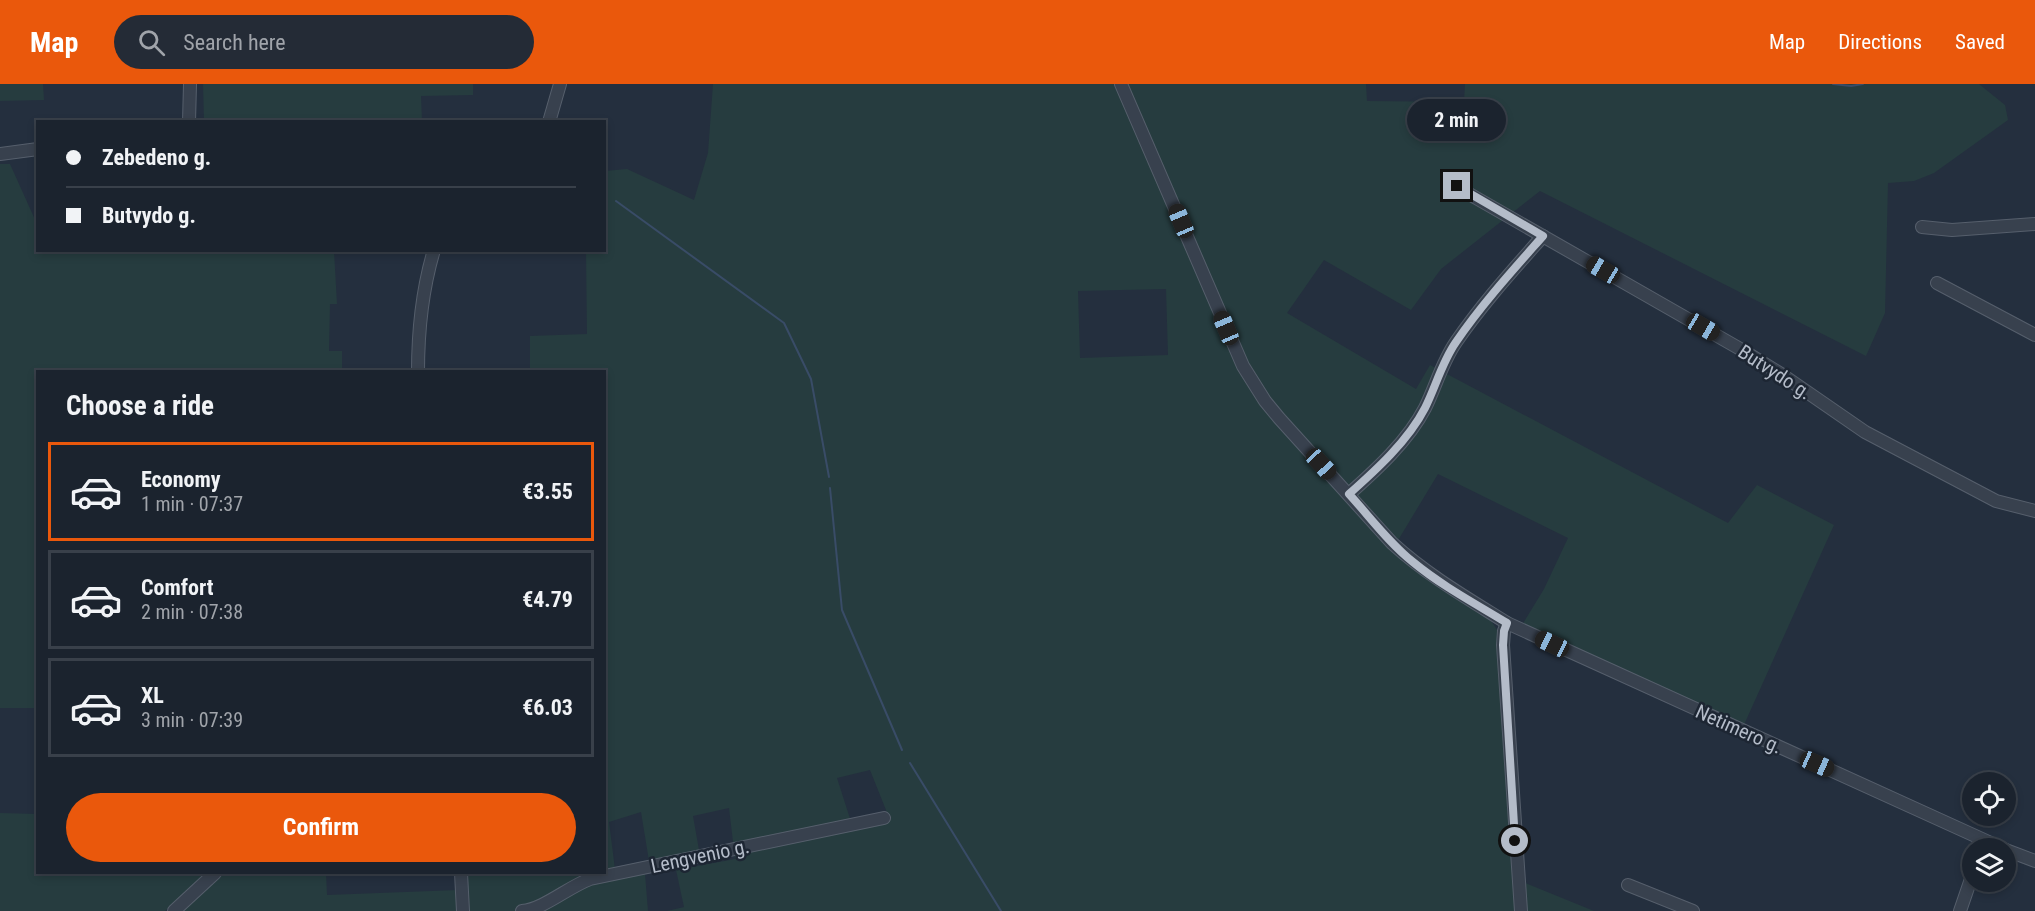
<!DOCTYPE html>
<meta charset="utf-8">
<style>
body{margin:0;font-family:"Roboto Condensed",sans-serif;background:#242b36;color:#f1f3f6;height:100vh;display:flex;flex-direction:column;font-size:22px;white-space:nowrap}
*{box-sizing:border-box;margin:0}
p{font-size:20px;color:#a0a4aa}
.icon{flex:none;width:33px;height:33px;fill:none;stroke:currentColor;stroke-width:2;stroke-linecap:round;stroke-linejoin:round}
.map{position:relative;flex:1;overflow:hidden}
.panel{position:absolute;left:36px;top:286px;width:570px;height:504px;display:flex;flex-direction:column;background:#1b232e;border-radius:0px;box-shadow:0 3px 9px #0003,0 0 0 2px #39404a}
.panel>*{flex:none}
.top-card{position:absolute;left:36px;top:36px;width:570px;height:132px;border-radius:0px;box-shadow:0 3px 9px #0003,0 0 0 2px #39404a;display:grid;align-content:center;height:132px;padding:0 30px;background:#1b232e}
.controls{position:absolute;left:1962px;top:688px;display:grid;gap:12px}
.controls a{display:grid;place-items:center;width:54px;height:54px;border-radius:50%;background:#1b232e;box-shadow:0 3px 9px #0003,0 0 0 2px #39404a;font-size:30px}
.end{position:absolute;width:27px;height:27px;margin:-14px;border:8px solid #b4bcc9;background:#111;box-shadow:0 0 0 3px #111}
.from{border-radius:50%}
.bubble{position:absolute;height:42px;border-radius:21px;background:#1b232e;box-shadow:0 3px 9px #0003,0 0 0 2px #39404a;font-size:20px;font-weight:700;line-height:42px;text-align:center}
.car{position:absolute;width:18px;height:36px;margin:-18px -9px;border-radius:8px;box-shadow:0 0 4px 2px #0007;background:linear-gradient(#222 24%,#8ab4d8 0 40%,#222 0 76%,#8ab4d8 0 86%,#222 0)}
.top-card b{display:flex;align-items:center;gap:21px;height:57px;font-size:22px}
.top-card b+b{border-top:2px solid #39404a}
.top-card i{width:15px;height:15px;background:#f1f3f6}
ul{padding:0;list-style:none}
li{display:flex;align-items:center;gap:18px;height:99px;margin:0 12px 9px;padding:0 18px;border:3px solid #39404a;border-radius:0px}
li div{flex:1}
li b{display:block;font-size:22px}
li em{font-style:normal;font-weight:700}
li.active{border-color:#ea580c}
li>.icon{width:54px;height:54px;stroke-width:1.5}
h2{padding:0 30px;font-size:27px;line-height:72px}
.primary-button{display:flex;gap:12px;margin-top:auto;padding:12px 30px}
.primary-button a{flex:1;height:69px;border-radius:36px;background:#ea580c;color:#fff;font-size:24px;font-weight:700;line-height:69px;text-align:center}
header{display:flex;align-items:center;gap:36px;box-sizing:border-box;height:84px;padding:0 30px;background:#ea580c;color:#fff}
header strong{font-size:28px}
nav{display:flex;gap:33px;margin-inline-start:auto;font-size:21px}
.search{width:420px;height:54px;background:#242b36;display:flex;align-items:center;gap:15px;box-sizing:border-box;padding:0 21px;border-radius:33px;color:#a0a4aa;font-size:22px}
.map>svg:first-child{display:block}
.green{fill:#263c3f;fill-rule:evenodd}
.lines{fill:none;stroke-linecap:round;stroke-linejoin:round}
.stream{stroke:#394c67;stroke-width:2}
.minor-casing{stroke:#565f6c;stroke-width:14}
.minor{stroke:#38414e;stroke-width:12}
.route{stroke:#b4bcc9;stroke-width:8}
.labels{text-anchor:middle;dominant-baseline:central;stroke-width:5;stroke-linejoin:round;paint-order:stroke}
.street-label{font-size:20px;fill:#b4bcc9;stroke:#1d2633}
</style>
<header>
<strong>Map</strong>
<div class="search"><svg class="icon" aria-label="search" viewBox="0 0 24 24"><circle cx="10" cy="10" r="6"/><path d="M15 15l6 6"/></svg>Search here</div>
<nav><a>Map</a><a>Directions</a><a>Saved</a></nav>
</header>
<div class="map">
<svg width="2035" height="827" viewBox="0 0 2035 827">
<rect width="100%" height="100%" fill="#242f3e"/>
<g class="green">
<path d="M 0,0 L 43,0 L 44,16 L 0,17 Z"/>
<path d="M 203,0 L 473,0 L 473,11 L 421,12 L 422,37 L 204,38 Z"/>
<path d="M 713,0 L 1117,0 L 1240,284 L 1406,478 C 1415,485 1423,492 1432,498 C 1453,512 1485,522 1497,546 L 1518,827 L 667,827 L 684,823 L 676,786 L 735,775 L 729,724 L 693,732 L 699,766 L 649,777 L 641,728 L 609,738 L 616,793 L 645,790 L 648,827 L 468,827 L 466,789 L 604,789 L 604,288 L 530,288 L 530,252 L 587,250 L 586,167 L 604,166 L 605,87 L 627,85 L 694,116 L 708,69 ZM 1166,205 L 1168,271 L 1080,274 L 1078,207 ZM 870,686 L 890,736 L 853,744 L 837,694 Z"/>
<path d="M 1126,0 L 1366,0 L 1367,17 L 1464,18 L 1465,0 L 1979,0 L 2005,21 L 2008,36 L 1934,89 L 1914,97 L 1888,99 L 1885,229 L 1866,272 L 1540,107 L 1441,185 L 1411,226 L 1324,176 L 1287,229 L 1416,305 L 1430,281 L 1728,439 L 1757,401 L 1834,441 L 1743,643 L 1522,541 L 1544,505 L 1568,454 L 1438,390 L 1397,458 L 1282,330 L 1246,280 Z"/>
<path d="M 0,80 L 10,80 L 37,140 L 38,166 L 334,167 L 337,220 L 330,220 L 329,267 L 342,267 L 342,288 L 38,288 L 37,624 L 0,624 Z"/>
<path d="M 0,729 L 37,730 L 38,789 L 205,789 L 165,827 L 0,827 Z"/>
<path d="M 223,789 L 326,789 L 327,811 L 458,806 L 458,827 L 181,827 Z"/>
<path d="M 1523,798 L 1594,827 L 1526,827 Z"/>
</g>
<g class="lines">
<g class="stream">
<path d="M 1833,0 L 1851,2 L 1863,0"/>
<path d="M 616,117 L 784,239 L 811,295 L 829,393"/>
<path d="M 830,404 L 842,526 L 902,666"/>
<path d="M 910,679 L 1001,827"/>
</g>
<defs>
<g id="minor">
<path d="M 1121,0 L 1243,282 L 1265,317 L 1279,334 L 1392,459 C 1427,491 1467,514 1507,539 L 2004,765"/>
<path d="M 189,38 L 190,0"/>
<path d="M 549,38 L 560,0"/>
<path d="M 0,70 L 38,65"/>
<path d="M 1457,103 L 1742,266 L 1781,290 L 1865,348 L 1996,417 L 2035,427"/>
<path d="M 1922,143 L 1952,146 L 2035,140"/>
<path d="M 1937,199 L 2035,251"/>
<path d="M 418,288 C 418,247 422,206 434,166"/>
<path d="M 1349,410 C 1376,386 1408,357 1425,324 C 1436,302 1442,278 1456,258 C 1482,220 1513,186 1543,152"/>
<path d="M 1507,539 L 1504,547 L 1503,561 L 1521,827"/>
<path d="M 2006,766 L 2035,777"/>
<path d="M 461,789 L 463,827"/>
<path d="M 1628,801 L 1693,827"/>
<path d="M 174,827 L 215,789"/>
<path d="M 522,827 C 544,825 568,803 590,795 L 884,734"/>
<path d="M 1960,827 L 1972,792"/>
</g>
</defs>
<use href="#minor" class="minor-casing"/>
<use href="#minor" class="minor"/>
</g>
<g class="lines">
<path class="route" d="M 1457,102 L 1543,152 C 1513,186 1482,220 1456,258 C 1442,278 1436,302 1425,324 C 1408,357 1376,386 1349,410 C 1370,433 1389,459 1413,478 C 1442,502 1476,520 1507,539 L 1504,547 L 1503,561 L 1515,757"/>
</g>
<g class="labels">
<g class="street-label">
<text transform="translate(1775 288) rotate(33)">Butvydo g.</text>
<text transform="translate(1739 645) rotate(24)">Netimero g.</text>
<text transform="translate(700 772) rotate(-12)">Lengvenio g.</text>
</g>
</g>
</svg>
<div class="controls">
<a><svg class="icon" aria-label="locate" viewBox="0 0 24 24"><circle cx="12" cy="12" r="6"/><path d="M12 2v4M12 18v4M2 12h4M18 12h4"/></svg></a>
<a><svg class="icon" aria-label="layers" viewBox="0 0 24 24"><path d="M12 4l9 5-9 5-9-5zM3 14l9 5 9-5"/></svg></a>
</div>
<i class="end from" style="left:1515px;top:757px"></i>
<i class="end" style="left:1457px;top:102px"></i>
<div class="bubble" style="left:1407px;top:15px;width:99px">2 min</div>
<i class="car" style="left:1181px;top:137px;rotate:337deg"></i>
<i class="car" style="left:1603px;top:186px;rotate:300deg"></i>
<i class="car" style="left:1703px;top:243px;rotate:120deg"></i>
<i class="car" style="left:1226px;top:244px;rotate:337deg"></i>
<i class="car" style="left:1321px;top:380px;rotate:137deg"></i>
<i class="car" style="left:1552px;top:560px;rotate:295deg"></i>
<i class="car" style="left:1817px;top:680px;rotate:114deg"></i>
<div class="top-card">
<b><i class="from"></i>Zebedeno g.</b>
<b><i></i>Butvydo g.</b>
</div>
<section class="panel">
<h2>Choose a ride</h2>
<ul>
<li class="active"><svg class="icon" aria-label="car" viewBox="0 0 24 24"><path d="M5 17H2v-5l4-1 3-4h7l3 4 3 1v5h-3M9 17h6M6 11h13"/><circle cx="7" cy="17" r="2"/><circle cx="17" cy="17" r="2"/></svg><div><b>Economy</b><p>1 min · 07:37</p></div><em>€3.55</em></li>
<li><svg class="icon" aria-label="car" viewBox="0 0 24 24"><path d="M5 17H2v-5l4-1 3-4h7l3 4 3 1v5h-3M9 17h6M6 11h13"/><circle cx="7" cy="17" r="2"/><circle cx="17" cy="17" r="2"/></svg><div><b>Comfort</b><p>2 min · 07:38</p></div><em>€4.79</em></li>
<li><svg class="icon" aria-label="car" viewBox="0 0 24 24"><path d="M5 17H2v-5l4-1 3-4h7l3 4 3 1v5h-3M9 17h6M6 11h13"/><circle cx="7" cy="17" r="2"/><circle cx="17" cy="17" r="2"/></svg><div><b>XL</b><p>3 min · 07:39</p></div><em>€6.03</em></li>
</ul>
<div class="primary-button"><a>Confirm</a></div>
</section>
</div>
